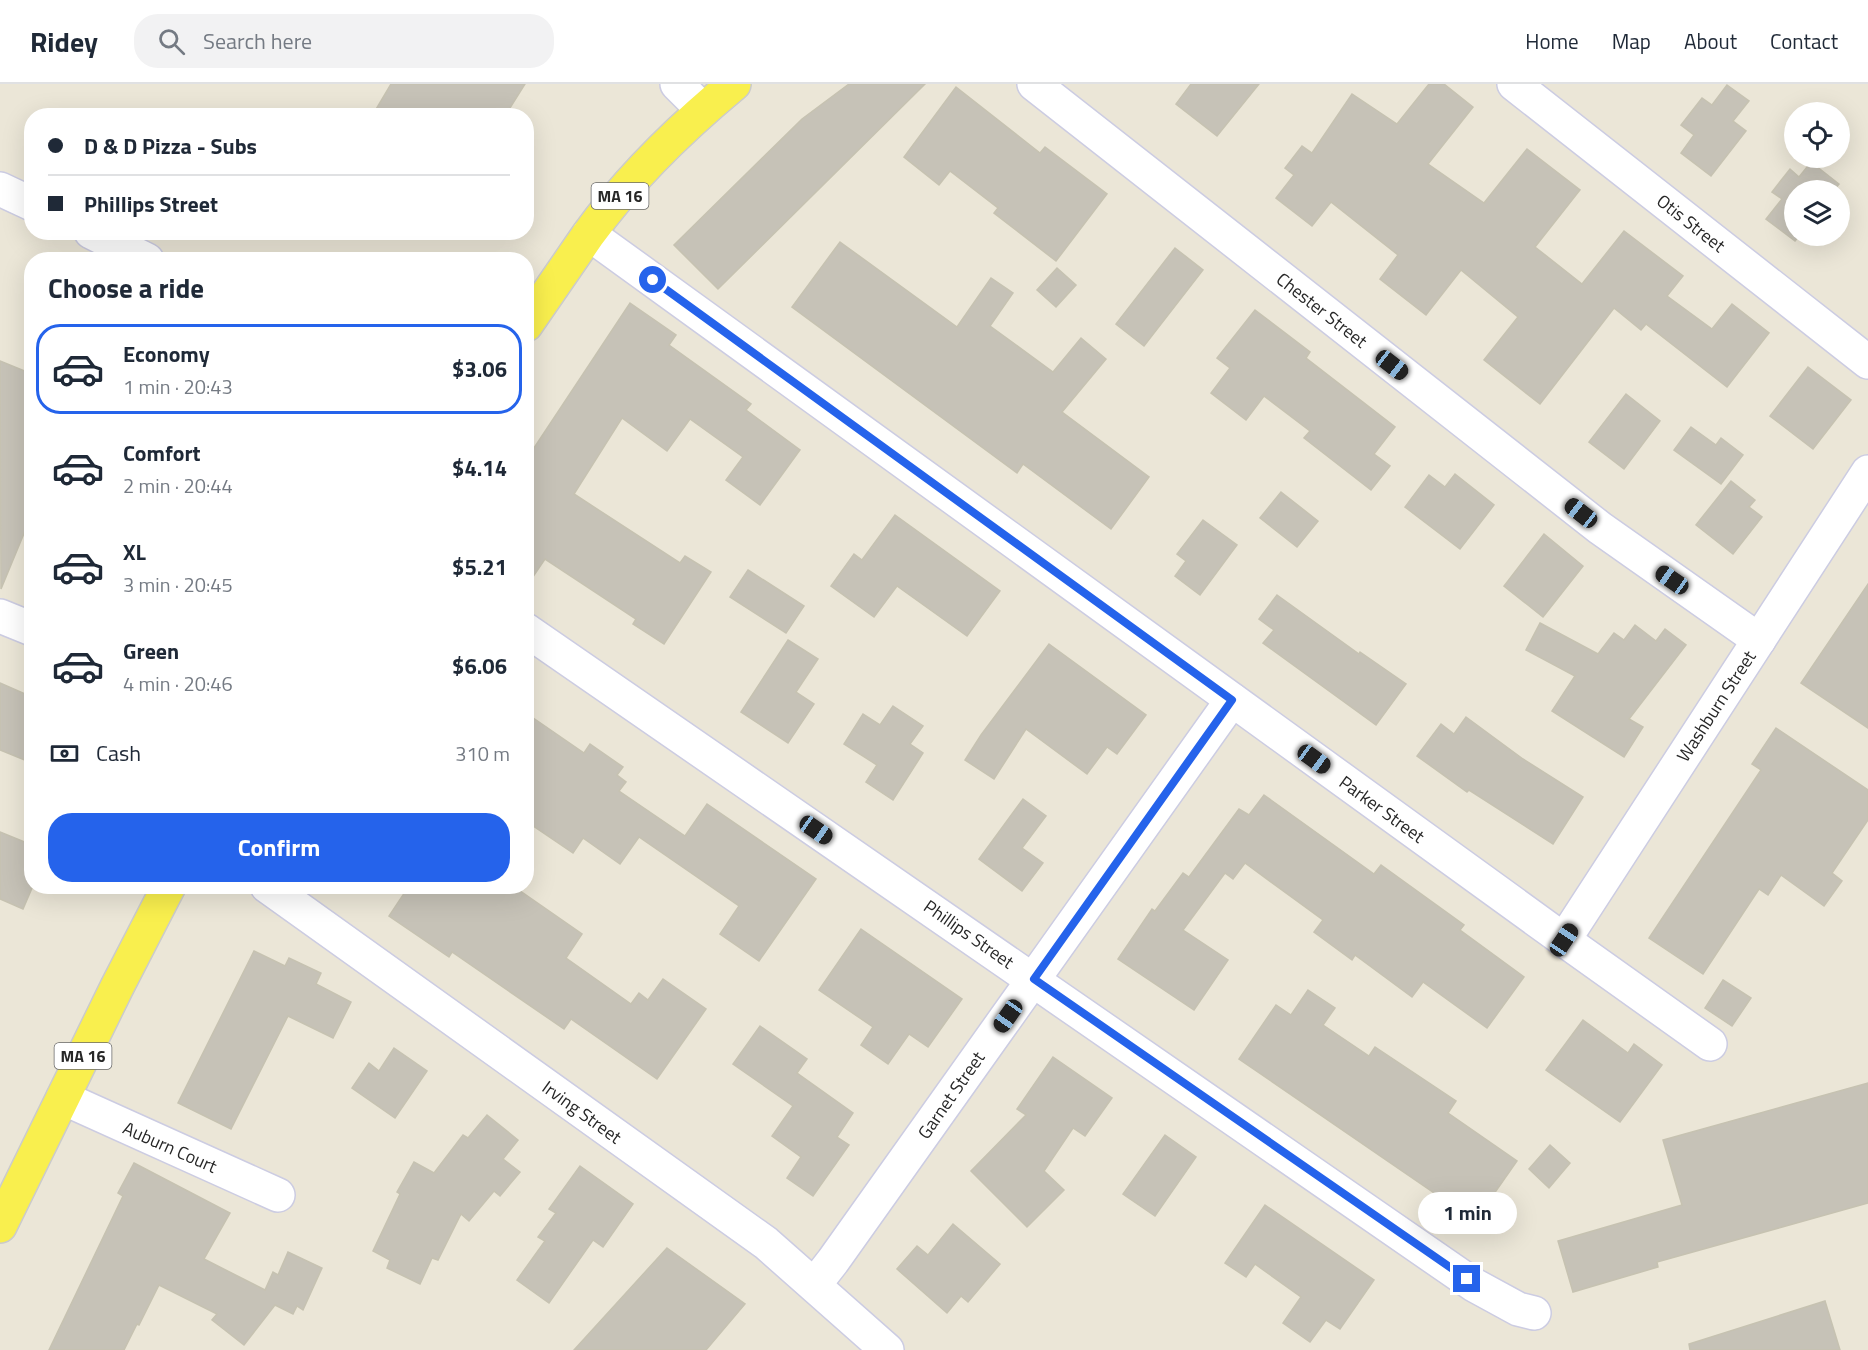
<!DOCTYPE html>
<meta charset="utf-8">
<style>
body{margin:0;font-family:"Titillium Web",sans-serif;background:#f2f2f3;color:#1f2937;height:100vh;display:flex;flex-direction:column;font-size:22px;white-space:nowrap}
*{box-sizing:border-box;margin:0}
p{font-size:20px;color:#747a83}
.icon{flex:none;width:33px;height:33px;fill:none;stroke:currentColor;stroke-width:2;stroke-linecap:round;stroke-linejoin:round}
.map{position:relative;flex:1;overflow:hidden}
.side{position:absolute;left:24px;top:168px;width:510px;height:642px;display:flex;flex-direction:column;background:#fff;border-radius:24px;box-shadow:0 6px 24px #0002}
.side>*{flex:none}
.guide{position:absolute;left:24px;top:24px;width:510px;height:132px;border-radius:24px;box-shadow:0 6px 24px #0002;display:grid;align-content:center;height:132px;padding:0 24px;background:#fff}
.controls{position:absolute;left:1784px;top:18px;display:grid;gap:12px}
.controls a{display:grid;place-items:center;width:66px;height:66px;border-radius:50%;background:#fff;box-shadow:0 6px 24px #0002;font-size:30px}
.end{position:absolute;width:27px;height:27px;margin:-14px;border:8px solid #2563eb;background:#fff;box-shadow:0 0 0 3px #fff}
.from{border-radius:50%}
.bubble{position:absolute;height:42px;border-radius:21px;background:#fff;box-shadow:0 6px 24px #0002;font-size:20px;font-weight:700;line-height:42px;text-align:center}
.car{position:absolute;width:18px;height:36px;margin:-18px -9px;border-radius:8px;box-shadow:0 0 4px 2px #0007;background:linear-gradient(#222 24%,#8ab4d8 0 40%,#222 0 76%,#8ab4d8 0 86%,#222 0)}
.guide b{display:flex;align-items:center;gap:21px;height:57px;font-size:22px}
.guide b+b{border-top:2px solid #e0e1e3}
.guide i{width:15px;height:15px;background:#1f2937}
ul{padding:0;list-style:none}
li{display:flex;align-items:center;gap:18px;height:90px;margin:0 12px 9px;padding:0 12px;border:3px solid transparent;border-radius:24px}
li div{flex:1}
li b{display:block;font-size:22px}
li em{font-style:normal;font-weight:700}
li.active{border-color:#2563eb}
li>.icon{width:54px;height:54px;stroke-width:1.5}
h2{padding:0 24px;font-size:27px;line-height:72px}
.pay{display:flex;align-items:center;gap:15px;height:66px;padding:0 24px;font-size:22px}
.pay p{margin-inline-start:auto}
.cta{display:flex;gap:12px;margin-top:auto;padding:12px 24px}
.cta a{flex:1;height:69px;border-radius:24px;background:#2563eb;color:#fff;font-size:24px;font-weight:700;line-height:69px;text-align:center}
header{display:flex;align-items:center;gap:36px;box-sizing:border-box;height:84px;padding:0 30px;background:#fff;border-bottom:2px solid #e0e1e3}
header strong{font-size:28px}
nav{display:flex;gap:33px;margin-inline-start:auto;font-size:21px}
.search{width:420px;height:54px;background:#f2f2f3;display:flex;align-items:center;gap:15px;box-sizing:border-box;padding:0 21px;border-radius:24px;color:#747a83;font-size:22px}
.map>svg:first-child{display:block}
.building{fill:#c6c2b7;stroke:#c6c2b1;stroke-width:1.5}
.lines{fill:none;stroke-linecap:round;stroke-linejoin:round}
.street-casing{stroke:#cccce2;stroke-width:36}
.secondary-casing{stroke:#cccce2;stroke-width:36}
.primary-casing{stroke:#cbcbcb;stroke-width:36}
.street{stroke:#fff;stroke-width:33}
.secondary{stroke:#fff;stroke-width:33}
.primary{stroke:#f9ef4e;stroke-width:33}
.route{stroke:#2563eb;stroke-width:8}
.labels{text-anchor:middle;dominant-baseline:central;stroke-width:5;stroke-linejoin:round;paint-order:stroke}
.shield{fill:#fff;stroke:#686868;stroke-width:1.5}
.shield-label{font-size:16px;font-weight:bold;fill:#272727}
.street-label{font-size:18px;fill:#272727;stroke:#fff}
</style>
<header>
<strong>Ridey</strong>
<div class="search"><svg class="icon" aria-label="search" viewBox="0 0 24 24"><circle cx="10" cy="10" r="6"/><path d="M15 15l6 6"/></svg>Search here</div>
<nav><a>Home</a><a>Map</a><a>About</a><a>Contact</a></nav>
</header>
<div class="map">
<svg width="1868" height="1266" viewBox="0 0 1868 1266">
<rect width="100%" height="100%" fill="#ebe6d7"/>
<g class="building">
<path d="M 391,0 L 525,0 L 505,32 L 372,32 Z"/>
<path d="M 849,0 L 925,0 L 718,205 L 674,161 L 802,35 Z"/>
<path d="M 1191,0 L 1259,0 L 1217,52 L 1176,20 Z"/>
<path d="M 1429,0 L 1444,0 L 1473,23 L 1428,80 L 1484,119 L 1527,65 L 1580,106 L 1535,163 L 1582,200 L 1624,147 L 1683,192 L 1667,212 L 1712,245 L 1732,220 L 1769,249 L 1727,303 L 1646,240 L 1641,246 L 1614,224 L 1540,320 L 1484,276 L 1518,233 L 1461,186 L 1426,231 L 1380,195 L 1398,171 L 1331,118 L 1312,142 L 1276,114 L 1294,91 L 1285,84 L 1302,62 L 1312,69 L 1352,10 L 1397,40 Z"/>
<path d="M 1727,1 L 1749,17 L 1733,37 L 1746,47 L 1711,92 L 1681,69 L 1694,51 L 1681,41 L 1702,14 L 1712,21 Z"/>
<path d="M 956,3 L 1040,69 L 1045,63 L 1107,110 L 1056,177 L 994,129 L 998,124 L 950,87 L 939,101 L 904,73 Z"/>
<path d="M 1811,78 L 1839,100 L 1834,106 L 1794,106 L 1794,152 L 1799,152 L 1795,157 L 1766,135 L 1782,115 L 1772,108 L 1790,85 L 1799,93 Z"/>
<path d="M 840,158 L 957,243 L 991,194 L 1013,209 L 990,242 L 1053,288 L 1081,254 L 1106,275 L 1062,328 L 1149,393 L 1111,445 L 1023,380 L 1017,389 L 792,223 Z"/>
<path d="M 1175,164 L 1203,186 L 1144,262 L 1116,240 Z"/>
<path d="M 1057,184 L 1076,201 L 1056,223 L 1037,206 Z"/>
<path d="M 630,219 L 676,251 L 669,261 L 751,320 L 746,326 L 800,366 L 760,421 L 726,396 L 743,373 L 690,335 L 667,367 L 622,334 L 574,410 L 680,479 L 685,472 L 711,488 L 664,560 L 633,540 L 636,535 L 545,475 L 526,503 L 526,376 Z"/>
<path d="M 1255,226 L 1310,268 L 1306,274 L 1395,343 L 1374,370 L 1390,382 L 1371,406 L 1304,354 L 1310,347 L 1264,312 L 1246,336 L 1211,309 L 1230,284 L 1217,274 Z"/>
<path d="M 0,277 L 32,290 L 32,430 L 1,505 Z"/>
<path d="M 1808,283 L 1851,316 L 1813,365 L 1770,332 Z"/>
<path d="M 1626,310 L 1660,337 L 1624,385 L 1589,358 Z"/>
<path d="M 1691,343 L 1716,361 L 1721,354 L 1743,371 L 1721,400 L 1674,366 Z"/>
<path d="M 1455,390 L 1494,421 L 1460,465 L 1405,423 L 1429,391 L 1445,403 Z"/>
<path d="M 1731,397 L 1755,416 L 1749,423 L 1762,433 L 1733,470 L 1696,441 Z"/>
<path d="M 1281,408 L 1318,437 L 1297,463 L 1260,434 Z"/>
<path d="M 895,431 L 1000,507 L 967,552 L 897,502 L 874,533 L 831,502 L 854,470 L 862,476 Z"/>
<path d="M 1203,436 L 1237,461 L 1200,511 L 1175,492 L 1186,477 L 1177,470 Z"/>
<path d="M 1544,450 L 1583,482 L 1543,533 L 1504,502 Z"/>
<path d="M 748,486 L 804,522 L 786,549 L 730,513 Z"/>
<path d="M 1868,500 L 1868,644 L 1801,599 Z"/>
<path d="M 1277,511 L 1359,570 L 1360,568 L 1406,600 L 1376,641 L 1263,559 L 1274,546 L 1259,535 Z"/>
<path d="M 1540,539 L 1598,570 L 1614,549 L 1624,556 L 1635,541 L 1656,557 L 1665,545 L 1686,561 L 1629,635 L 1643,643 L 1624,673 L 1552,627 L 1575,592 L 1526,566 Z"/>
<path d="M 788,556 L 818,575 L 796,608 L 814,620 L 788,659 L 741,628 Z"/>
<path d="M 1049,560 L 1146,631 L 1117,670 L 1107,663 L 1087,690 L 1026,645 L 994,695 L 965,676 L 981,651 Z"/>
<path d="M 0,599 L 32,613 L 32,679 L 0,666 Z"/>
<path d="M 893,622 L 923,642 L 910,660 L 923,669 L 893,716 L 866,698 L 877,681 L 844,660 L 863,630 L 880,641 Z"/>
<path d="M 526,629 L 584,669 L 590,660 L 623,683 L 617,691 L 626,698 L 619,707 L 685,752 L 707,720 L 816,795 L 759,877 L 720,850 L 739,822 L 639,753 L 620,780 L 583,754 L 573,769 L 526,737 Z"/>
<path d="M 1466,633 L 1523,675 L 1583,713 L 1553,760 L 1469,706 L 1467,708 L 1417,672 L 1441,640 L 1454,650 Z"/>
<path d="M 1776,644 L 1868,706 L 1868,736 L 1832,789 L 1842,797 L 1824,822 L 1781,791 L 1768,811 L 1759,805 L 1703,890 L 1649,854 L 1761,686 L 1752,680 Z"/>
<path d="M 1264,711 L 1374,790 L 1381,781 L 1464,841 L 1460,846 L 1524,893 L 1487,944 L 1423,898 L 1412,913 L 1355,871 L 1352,876 L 1314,848 L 1323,836 L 1245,779 L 1233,795 L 1225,789 L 1183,846 L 1228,876 L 1194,926 L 1118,875 L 1152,825 L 1155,827 L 1183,789 L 1189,793 L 1239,725 L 1249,731 Z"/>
<path d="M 1023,715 L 1046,732 L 1022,764 L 1043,779 L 1022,807 L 979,775 Z"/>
<path d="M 0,748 L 32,761 L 32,804 L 23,825 L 0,815 Z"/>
<path d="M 409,802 L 513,802 L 582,850 L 566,874 L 631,920 L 639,909 L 648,916 L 663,895 L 706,925 L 657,995 L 571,935 L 564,945 L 452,868 L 449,873 L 389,832 Z"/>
<path d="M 861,845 L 962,915 L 928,963 L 909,950 L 888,980 L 861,961 L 873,943 L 819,906 Z"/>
<path d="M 254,867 L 285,882 L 289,874 L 321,889 L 316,900 L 351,918 L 333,954 L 288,932 L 231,1045 L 178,1019 Z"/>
<path d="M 1723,896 L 1751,914 L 1732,942 L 1705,924 Z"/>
<path d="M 1308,906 L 1335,924 L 1323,941 L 1369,972 L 1375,963 L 1456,1017 L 1448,1029 L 1517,1077 L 1475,1137 L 1239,975 L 1276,921 L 1291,931 Z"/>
<path d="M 1583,936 L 1628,969 L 1634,960 L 1662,981 L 1620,1038 L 1546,986 Z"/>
<path d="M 760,942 L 807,975 L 797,989 L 853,1029 L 837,1053 L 849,1061 L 813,1112 L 787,1094 L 801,1073 L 772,1052 L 793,1022 L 733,980 Z"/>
<path d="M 394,964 L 427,987 L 395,1034 L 352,1004 L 369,979 L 379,987 Z"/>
<path d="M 1053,973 L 1112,1014 L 1085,1052 L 1073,1044 L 1044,1087 L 1064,1106 L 1027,1143 L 971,1087 L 1026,1031 L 1017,1025 Z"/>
<path d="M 1868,999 L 1868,1119 L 1657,1178 L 1658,1183 L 1573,1208 L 1558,1157 L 1682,1121 L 1663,1056 Z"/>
<path d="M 487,1031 L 518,1056 L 503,1075 L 520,1088 L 500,1112 L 494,1107 L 469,1137 L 461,1130 L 438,1176 L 432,1174 L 420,1200 L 387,1184 L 390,1176 L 373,1167 L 400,1110 L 397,1108 L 414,1078 L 434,1089 L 463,1051 L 468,1054 Z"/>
<path d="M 1165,1051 L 1196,1073 L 1155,1132 L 1123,1110 Z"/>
<path d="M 1550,1061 L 1570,1079 L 1549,1104 L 1529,1085 Z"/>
<path d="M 134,1079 L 230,1129 L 204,1175 L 265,1206 L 273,1188 L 278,1191 L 288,1168 L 322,1184 L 303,1226 L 297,1222 L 293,1230 L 275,1221 L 244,1261 L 212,1236 L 217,1230 L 159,1201 L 139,1241 L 137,1240 L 124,1266 L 49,1266 L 123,1112 L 118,1109 Z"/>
<path d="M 580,1082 L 633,1120 L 603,1163 L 593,1156 L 549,1219 L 517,1196 L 545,1157 L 538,1153 L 556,1129 L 549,1125 Z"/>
<path d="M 1265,1121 L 1374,1196 L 1340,1245 L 1326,1236 L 1310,1258 L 1283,1239 L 1301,1213 L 1255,1180 L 1246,1193 L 1225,1179 Z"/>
<path d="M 953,1140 L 1000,1180 L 968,1218 L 961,1212 L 947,1229 L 897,1185 L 917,1162 L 928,1171 Z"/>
<path d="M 667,1164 L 745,1220 L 706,1266 L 574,1266 Z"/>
<path d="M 1825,1217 L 1840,1266 L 1690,1266 L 1689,1260 Z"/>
</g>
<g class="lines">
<defs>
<g id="street">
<path d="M 1034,0 L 1600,444 L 1759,556"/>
<path d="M 1514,0 L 1868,278"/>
<path d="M 0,105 L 32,120"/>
<path d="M 91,148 L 147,176"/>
<path d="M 589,150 L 1564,856 L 1710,960"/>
<path d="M 0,532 L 32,545"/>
<path d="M 526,546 L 1474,1201 L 1518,1225 L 1534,1229"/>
<path d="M 1564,856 L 1868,388"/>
<path d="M 63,1014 L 278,1111"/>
<path d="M 815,1200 L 833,1177 L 1232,616"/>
</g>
<g id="secondary">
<path d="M 677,0 L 703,26"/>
<path d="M 267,802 L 766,1159 L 887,1266"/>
</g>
<g id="primary">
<path d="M 526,241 C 547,211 567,181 588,151 C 629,94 681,44 734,0"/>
<path d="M 0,1142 L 117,903 L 169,802"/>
</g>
</defs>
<use href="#street" class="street-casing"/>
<use href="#secondary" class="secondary-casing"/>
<use href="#primary" class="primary-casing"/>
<use href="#street" class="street"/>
<use href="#secondary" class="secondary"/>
<use href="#primary" class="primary"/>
</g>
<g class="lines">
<path class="route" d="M 653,196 L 1232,616 L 1034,895 L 1467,1195"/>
</g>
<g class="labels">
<g class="shield">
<rect x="591.5" y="99" width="57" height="26" rx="4.5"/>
<rect x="54.5" y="959" width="57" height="26" rx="4.5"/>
</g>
<g class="shield-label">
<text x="620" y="112">MA 16</text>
<text x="83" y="972">MA 16</text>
</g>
<g class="street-label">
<text transform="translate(1691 139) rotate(38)">Otis Street</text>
<text transform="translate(1322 226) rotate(38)">Chester Street</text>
<text transform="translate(1716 622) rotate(-57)">Washburn Street</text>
<text transform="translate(1382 725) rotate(36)">Parker Street</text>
<text transform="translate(969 850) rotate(35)">Phillips Street</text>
<text transform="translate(951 1011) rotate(-55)">Garnet Street</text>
<text transform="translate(582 1028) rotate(36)">Irving Street</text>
<text transform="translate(170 1063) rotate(24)">Auburn Court</text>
</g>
</g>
</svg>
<div class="controls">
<a><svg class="icon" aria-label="locate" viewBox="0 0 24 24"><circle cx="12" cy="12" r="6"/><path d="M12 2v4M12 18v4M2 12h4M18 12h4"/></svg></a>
<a><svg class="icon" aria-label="layers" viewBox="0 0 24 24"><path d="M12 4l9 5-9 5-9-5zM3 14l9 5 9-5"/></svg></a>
</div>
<i class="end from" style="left:653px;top:196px"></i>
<i class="end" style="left:1467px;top:1195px"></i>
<div class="bubble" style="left:1418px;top:1108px;width:99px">1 min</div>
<i class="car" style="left:1392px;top:281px;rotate:128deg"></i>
<i class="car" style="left:1581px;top:429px;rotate:308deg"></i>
<i class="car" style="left:1672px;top:496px;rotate:305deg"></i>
<i class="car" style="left:1314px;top:675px;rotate:126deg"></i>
<i class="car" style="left:816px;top:746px;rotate:125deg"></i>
<i class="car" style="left:1564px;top:856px;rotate:34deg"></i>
<i class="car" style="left:1008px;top:932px;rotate:215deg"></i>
<div class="guide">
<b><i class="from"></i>D &amp; D Pizza - Subs</b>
<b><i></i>Phillips Street</b>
</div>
<section class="side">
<h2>Choose a ride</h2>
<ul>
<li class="active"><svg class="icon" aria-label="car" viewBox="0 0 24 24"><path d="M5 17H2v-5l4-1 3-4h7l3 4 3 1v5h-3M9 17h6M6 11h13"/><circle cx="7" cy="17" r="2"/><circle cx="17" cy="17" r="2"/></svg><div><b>Economy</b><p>1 min · 20:43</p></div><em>$3.06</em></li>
<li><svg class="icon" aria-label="car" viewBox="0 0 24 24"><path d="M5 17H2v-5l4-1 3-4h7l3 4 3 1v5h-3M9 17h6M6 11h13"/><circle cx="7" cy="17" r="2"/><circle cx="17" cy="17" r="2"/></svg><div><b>Comfort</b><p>2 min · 20:44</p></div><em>$4.14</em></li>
<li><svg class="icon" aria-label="car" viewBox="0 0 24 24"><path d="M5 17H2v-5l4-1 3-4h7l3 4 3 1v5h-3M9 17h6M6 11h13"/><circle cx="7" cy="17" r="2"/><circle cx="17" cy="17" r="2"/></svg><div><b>XL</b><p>3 min · 20:45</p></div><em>$5.21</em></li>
<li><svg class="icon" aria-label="car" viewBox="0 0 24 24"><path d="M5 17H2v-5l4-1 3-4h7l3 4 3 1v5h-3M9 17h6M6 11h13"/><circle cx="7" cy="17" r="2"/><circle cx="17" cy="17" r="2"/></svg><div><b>Green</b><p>4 min · 20:46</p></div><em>$6.06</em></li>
</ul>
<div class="pay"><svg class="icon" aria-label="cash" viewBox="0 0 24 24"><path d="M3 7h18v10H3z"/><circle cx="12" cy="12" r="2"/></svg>Cash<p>310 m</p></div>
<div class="cta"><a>Confirm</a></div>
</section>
</div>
